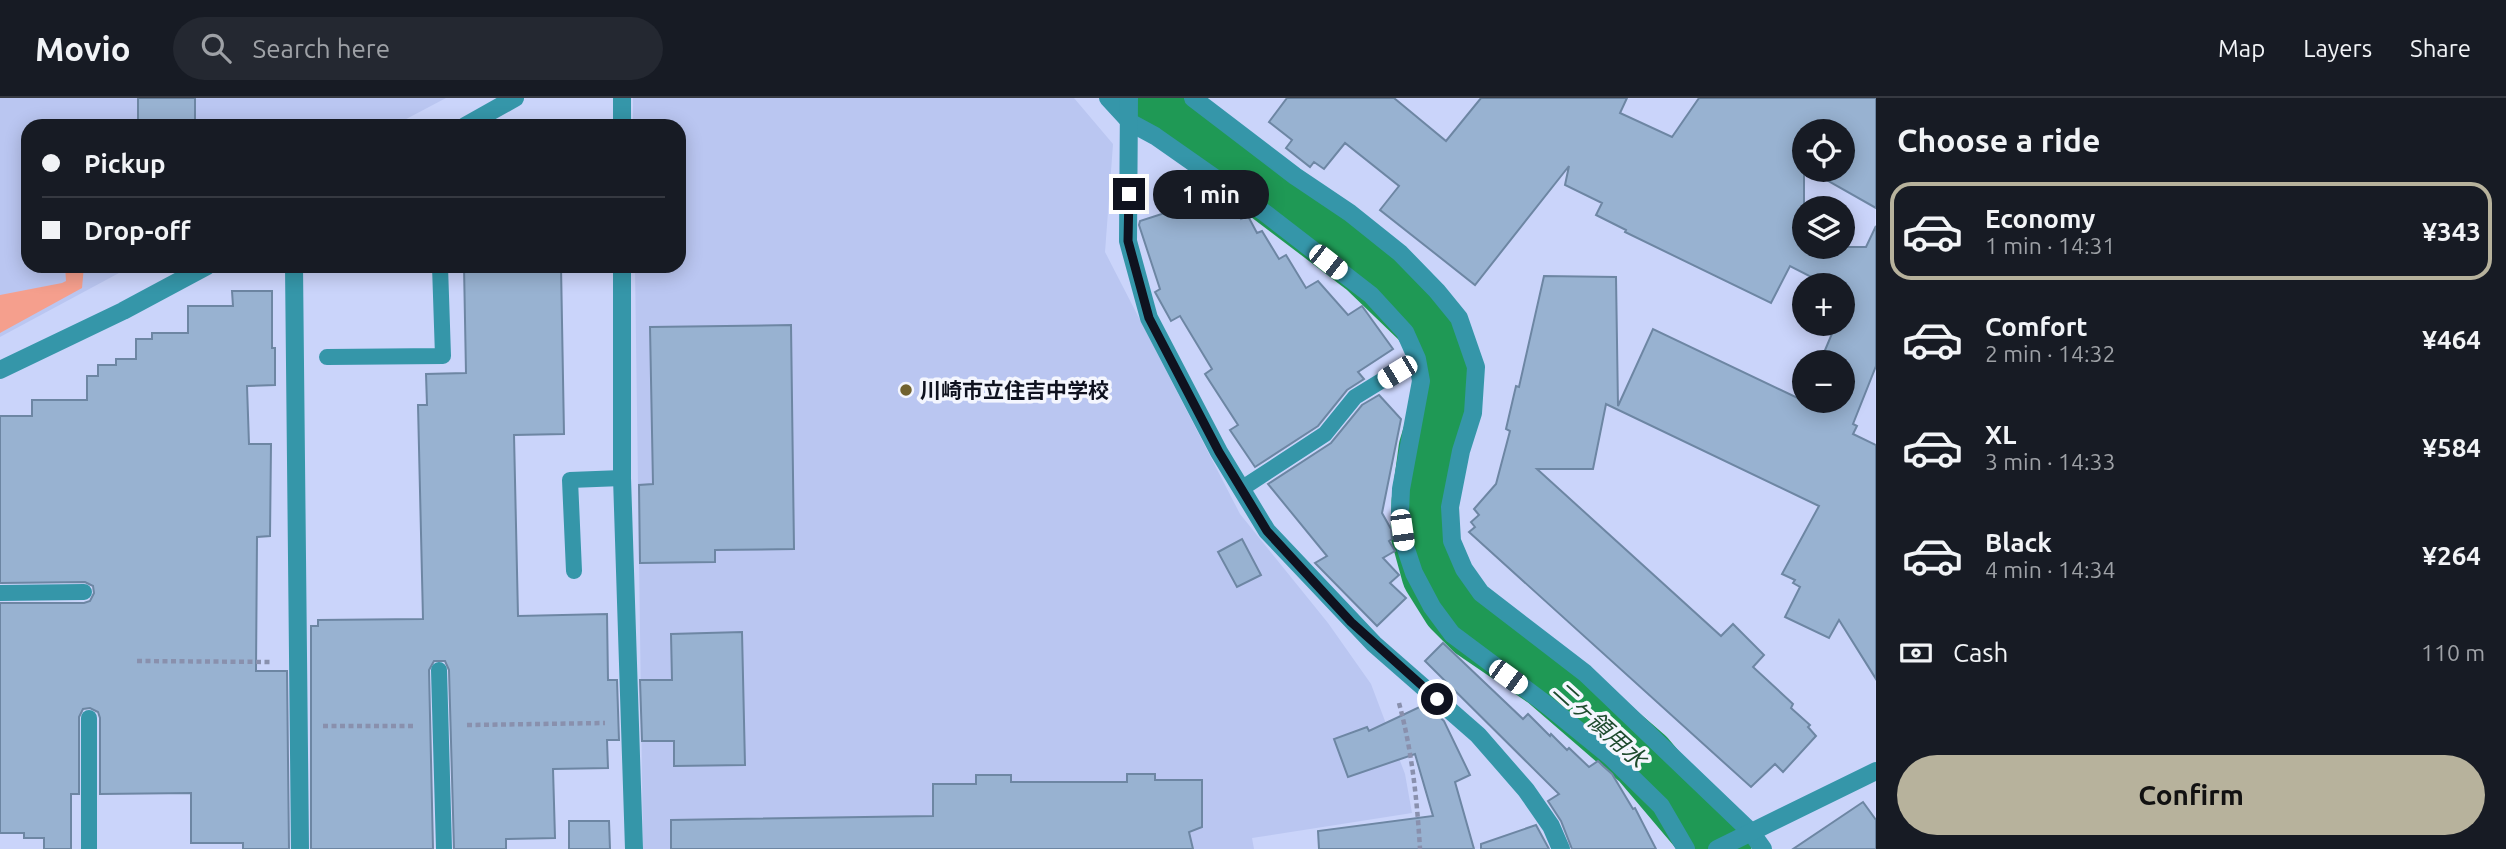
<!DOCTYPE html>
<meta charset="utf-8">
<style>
body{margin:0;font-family:Ubuntu,"Noto Sans JP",sans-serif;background:#242831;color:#f1f3f6;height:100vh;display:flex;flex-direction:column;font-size:26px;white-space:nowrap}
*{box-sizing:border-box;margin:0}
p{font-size:23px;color:#9ea1a6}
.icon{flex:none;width:38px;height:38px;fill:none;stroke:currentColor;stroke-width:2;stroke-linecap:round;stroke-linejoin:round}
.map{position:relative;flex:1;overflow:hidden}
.sheet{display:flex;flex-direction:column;background:#171b24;width:630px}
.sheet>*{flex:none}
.banner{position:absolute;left:21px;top:21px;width:665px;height:154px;border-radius:21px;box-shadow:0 4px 18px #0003;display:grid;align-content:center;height:154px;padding:0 21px;background:#171b24}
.controls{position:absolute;left:1792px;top:21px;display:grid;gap:14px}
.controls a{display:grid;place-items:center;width:63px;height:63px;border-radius:50%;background:#171b24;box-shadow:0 4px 18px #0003;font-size:35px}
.end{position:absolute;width:32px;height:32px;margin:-16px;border:9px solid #0f121f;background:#fff;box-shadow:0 0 0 4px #fff}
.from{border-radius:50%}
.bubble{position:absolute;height:49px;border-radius:24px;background:#171b24;box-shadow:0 4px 18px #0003;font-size:23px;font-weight:700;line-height:49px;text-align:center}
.car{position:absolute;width:21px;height:42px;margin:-21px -10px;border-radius:9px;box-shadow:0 0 5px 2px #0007;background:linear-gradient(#fff 24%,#345 0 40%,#fff 0 76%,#345 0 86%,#fff 0)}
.banner b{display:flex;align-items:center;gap:24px;height:66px;font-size:26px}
.banner b+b{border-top:2px solid #363941}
.banner i{width:18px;height:18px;background:#f1f3f6}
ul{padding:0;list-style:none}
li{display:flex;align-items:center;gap:21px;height:98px;margin:0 14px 10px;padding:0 7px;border:4px solid transparent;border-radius:21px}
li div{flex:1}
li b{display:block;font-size:26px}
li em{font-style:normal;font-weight:700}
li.active{border-color:#b7b29c}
li>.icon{width:63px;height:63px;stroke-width:1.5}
h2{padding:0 21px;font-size:32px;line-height:84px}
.pay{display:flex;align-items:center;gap:18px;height:77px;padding:0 21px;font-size:26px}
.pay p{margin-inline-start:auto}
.action{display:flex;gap:14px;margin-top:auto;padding:14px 21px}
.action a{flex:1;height:80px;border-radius:42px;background:#b7b29c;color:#111;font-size:28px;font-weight:700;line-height:80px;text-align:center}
header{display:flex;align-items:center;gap:42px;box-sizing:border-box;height:98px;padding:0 35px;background:#171b24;border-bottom:2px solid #363941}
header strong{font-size:33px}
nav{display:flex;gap:38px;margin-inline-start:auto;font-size:24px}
.search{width:490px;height:63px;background:#242831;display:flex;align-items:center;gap:18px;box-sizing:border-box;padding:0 24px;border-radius:38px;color:#9ea1a6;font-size:26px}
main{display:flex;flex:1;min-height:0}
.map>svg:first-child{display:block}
.built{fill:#bac6f1}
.green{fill:#f59f8d}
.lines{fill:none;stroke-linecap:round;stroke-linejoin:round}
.river{stroke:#1f9955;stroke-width:65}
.building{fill:#98b2d1;stroke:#6d86a3;stroke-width:2}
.path{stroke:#8990ad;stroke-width:4.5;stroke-dasharray:5 3.5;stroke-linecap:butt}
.lane{stroke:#3596a9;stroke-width:16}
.street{stroke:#3596a9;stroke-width:18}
.route{stroke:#0f121f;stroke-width:9}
.poi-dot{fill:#71622f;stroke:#f4f6fe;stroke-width:2.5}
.labels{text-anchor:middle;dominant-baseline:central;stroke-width:7;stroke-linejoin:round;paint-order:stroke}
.poi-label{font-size:21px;font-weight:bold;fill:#0f121f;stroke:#f4f6fe;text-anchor:start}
.water-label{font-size:23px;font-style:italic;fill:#1e4b2e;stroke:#f4f6fe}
</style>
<header>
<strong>Movio</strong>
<div class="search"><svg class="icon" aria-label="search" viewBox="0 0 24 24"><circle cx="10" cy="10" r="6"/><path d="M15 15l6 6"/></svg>Search here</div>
<nav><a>Map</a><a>Layers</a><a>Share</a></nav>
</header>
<main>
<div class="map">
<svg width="1876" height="751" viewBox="0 0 1876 751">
<rect width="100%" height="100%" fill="#cad4fa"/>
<g class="built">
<path d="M 0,0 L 446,0 L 393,28 L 28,28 L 28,168 L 132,168 L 0,239 Z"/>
<path d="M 633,0 L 1074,0 L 1113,46 L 1105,154 L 1240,416 L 1328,525 L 1371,586 L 1405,676 L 1412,715 L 1252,740 L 1254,751 L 643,751 L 635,168 L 679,168 L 679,28 L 633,28 Z"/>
</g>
<path class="green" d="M 65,168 L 84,168 L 82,190 L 0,235 L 0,197 L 62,185 L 66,183 Z"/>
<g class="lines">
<path class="river" d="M 1148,0 L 1368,167 L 1423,220 L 1438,242 L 1447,262 L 1449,292 L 1431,351 L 1424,404 L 1423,436 L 1434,476 L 1454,508 L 1476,530 L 1548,579 L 1643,661 L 1719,751"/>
</g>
<g class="building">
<rect x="138" y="0" width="57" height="28"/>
<path d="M 1287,0 L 1394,0 L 1446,43 L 1481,0 L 1627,0 L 1620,15 L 1672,39 L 1699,0 L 1876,0 L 1876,110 L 1809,72 L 1843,72 L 1843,33 L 1804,33 L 1804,149 L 1866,149 L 1876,128 L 1876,268 L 1853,326 L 1857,328 L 1853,336 L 1876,347 L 1876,581 L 1839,522 L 1829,540 L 1785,519 L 1800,489 L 1793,485 L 1795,482 L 1782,476 L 1819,408 L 1606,306 L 1593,371 L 1537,371 L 1721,538 L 1733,526 L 1764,557 L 1753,569 L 1793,606 L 1791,610 L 1810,627 L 1808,629 L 1816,638 L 1783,674 L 1775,666 L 1751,689 L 1469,434 L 1475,429 L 1471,424 L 1479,417 L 1474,411 L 1496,386 L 1510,333 L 1506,331 L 1516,288 L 1519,289 L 1544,178 L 1616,179 L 1618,308 L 1653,231 L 1804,303 L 1843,303 L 1843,264 L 1820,264 L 1836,226 L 1843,226 L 1843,208 L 1847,197 L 1843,195 L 1843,187 L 1827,187 L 1790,168 L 1771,205 L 1625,134 L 1626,132 L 1596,117 L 1602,105 L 1565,87 L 1569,68 L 1475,187 L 1380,112 L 1399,88 L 1345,45 L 1324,71 L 1314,64 L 1310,69 L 1286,50 L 1292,42 L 1269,24 Z"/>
<path d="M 1221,98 L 1233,116 L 1237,114 L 1241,121 L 1248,118 L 1257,135 L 1262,133 L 1279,161 L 1286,157 L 1306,190 L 1318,183 L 1348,217 L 1362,208 L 1393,251 L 1358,274 L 1364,281 L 1347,292 L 1318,328 L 1255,369 L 1230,332 L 1238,327 L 1205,276 L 1212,271 L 1180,218 L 1171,223 L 1155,194 L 1160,191 L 1139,127 L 1140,123 L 1211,100 L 1213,103 Z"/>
<path d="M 464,168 L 561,168 L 564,336 L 514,337 L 518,518 L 607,516 L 608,582 L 617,582 L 619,642 L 607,642 L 608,670 L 553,671 L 555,740 L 506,741 L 506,751 L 454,751 L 449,572 L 445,563 L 434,563 L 429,572 L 433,751 L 311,751 L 311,528 L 318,528 L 318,522 L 423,521 L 418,307 L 427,307 L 426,276 L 466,275 Z"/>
<path d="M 232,193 L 272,193 L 272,250 L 275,250 L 275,287 L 247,288 L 249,346 L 271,346 L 270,438 L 257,439 L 256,573 L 287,573 L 289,751 L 243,751 L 243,745 L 191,745 L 191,695 L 100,696 L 100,620 L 98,614 L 90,610 L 83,611 L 79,619 L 79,696 L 71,696 L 71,751 L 44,751 L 44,740 L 24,740 L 24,735 L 0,735 L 0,505 L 84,505 L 90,503 L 94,495 L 93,488 L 85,484 L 0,485 L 0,318 L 32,318 L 32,302 L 87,302 L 87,278 L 98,278 L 98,267 L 116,267 L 116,261 L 136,261 L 136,241 L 152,241 L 152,235 L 188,235 L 188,208 L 233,208 Z"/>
<path d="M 791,227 L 794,451 L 715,452 L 715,464 L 640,465 L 639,387 L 653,386 L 650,229 Z"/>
<path d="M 1379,297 L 1401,321 L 1382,415 L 1391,431 L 1392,441 L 1389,443 L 1395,453 L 1383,460 L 1399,477 L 1390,485 L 1406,500 L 1377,528 L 1315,465 L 1327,458 L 1268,386 L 1331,345 L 1362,307 Z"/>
<path d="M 1242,441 L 1261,477 L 1237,489 L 1218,454 Z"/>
<path d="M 742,534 L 745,667 L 674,668 L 674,643 L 642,643 L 640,582 L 672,582 L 671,536 Z"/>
<path d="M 1443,545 L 1523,621 L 1528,616 L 1550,638 L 1551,636 L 1567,652 L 1569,650 L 1589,669 L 1598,663 L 1603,668 L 1612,676 L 1633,711 L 1635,710 L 1656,751 L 1572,751 L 1561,723 L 1548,703 L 1559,696 L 1425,563 Z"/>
<path d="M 1426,606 L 1444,623 L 1470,677 L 1455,684 L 1474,751 L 1319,751 L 1318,733 L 1433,718 L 1415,656 L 1348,679 L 1334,641 L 1367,629 L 1369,633 Z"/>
<path d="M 1127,676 L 1155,676 L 1155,682 L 1202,682 L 1202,729 L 1189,734 L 1193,751 L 671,751 L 671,722 L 933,718 L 933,686 L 976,686 L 976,677 L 1011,677 L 1011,684 L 1127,684 Z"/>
<path d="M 1863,704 L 1876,722 L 1876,751 L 1793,751 Z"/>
<path d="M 569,723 L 609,723 L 610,751 L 569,751 Z"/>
<path d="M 1536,727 L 1549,751 L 1481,751 L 1481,746 Z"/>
</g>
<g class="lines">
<g class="path">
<path d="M 137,563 L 273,564"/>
<path d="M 1399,605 C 1412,653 1417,701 1420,751"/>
<path d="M 467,627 L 605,625"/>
<path d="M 323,628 L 416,628"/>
</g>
<g class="lane">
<path d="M 327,259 L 443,258 L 440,168"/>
<path d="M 1241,391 L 1325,336 L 1355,299 L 1417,261"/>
<path d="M 574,473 L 570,382 L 622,380"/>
<path d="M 0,495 L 84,494"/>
<path d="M 439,572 L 444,751"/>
<path d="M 89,620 L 89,751"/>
</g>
<g class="street">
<path d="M 622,0 L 622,28"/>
<path d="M 1108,0 L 1131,25 L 1155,38 L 1265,115 L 1371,197 L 1405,234 L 1417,261 L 1421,283 L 1401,391 L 1400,415 L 1405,448 L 1414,475 L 1432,509 L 1452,536 L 1547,607 L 1611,659 L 1661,708 L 1686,751"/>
<path d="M 1129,0 L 1128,143 L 1149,220 L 1219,354 L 1267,433 L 1374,546 L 1478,637 L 1526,692 L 1551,728 L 1561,751"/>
<path d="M 1193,0 L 1295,78 L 1350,115 L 1400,155 L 1437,193 L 1459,220 L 1476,269 L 1473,315 L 1461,353 L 1450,409 L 1452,443 L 1464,471 L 1481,495 L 1585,575 L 1751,734 L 1763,751"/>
<path d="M 465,28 L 515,0"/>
<path d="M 294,168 L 300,751"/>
<path d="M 622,168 L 622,380 L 634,751"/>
<path d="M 0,272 L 123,213 L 207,168"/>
<path d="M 1717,751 L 1876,673"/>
</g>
</g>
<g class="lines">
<path class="route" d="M 1129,96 L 1128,143 L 1149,220 L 1219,354 L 1267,433 L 1351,524 L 1437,601"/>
</g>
<circle class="poi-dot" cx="906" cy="292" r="7"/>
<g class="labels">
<g class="poi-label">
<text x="920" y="292">川崎市立住吉中学校</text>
</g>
<g class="water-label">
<text transform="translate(1600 626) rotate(42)">二ヶ領用水</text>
</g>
</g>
</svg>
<div class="controls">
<a><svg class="icon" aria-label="locate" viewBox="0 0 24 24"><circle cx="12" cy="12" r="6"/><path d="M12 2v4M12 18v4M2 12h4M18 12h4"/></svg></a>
<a><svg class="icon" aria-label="layers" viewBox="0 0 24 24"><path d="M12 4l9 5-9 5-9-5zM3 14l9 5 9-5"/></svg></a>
<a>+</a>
<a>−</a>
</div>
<i class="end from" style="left:1437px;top:601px"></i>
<i class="end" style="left:1129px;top:96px"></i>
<div class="bubble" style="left:1153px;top:72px;width:116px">1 min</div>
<i class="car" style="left:1328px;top:164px;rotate:128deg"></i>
<i class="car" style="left:1397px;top:274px;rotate:239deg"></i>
<i class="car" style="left:1402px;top:432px;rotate:172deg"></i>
<i class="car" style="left:1508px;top:579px;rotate:126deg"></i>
<div class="banner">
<b><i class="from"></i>Pickup</b>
<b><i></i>Drop-off</b>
</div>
</div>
<section class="sheet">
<h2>Choose a ride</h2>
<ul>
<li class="active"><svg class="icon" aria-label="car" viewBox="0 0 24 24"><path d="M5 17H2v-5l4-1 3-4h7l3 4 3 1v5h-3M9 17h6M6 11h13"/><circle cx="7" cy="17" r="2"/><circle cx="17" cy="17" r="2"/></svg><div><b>Economy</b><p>1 min · 14:31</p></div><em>¥343</em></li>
<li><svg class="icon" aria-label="car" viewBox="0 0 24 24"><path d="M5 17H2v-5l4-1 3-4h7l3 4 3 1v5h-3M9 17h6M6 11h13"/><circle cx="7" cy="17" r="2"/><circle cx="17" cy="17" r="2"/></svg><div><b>Comfort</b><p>2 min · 14:32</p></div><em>¥464</em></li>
<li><svg class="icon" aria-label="car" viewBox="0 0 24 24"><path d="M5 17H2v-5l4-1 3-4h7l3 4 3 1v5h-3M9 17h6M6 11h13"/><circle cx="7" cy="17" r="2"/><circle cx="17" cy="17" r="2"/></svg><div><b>XL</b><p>3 min · 14:33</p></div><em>¥584</em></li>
<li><svg class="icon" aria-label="car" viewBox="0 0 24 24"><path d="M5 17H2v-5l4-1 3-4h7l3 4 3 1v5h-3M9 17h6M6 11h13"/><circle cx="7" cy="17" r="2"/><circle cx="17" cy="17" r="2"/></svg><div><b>Black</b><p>4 min · 14:34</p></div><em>¥264</em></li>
</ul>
<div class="pay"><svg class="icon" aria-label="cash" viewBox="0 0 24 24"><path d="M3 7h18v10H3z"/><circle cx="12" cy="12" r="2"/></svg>Cash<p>110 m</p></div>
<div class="action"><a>Confirm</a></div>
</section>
</main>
